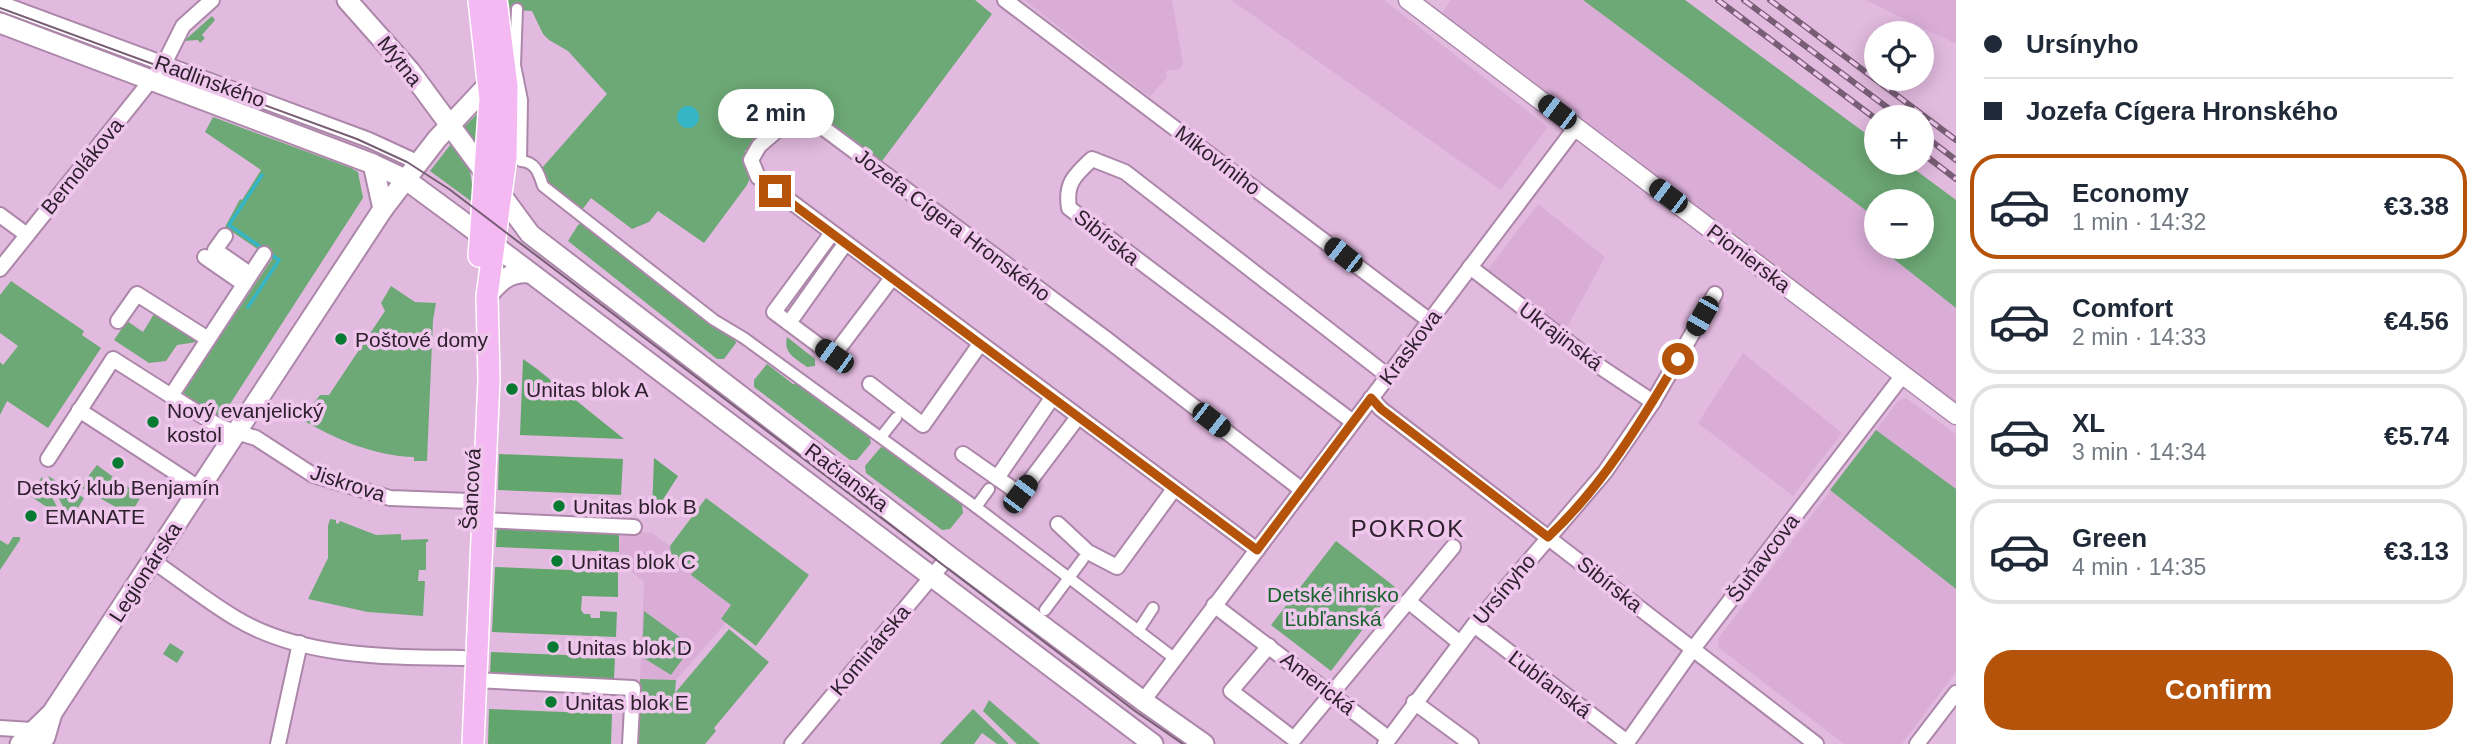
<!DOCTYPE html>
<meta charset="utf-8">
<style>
body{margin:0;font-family:Arial,sans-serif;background:#f6f6f7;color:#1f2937;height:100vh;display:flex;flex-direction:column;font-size:26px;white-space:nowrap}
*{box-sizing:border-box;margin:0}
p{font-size:23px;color:#747a83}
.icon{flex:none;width:38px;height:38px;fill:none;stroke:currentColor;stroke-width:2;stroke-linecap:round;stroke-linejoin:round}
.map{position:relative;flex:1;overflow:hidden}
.sheet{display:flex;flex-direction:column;background:#fff;width:525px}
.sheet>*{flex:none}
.banner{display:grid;align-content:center;height:154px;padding:0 28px;background:#fff}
.buttons{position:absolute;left:1864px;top:21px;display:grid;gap:14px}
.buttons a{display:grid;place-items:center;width:70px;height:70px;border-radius:50%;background:#fff;box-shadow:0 4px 18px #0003;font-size:35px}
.end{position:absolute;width:32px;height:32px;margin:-16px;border:9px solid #b45309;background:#fff;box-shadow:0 0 0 4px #fff}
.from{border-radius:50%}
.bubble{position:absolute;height:49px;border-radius:24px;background:#fff;box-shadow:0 4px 18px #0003;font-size:23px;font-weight:700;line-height:49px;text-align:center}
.car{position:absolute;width:21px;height:42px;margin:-21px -10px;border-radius:9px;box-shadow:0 0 5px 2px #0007;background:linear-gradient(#222 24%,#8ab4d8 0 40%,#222 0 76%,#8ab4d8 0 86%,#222 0)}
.banner b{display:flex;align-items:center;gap:24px;height:66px;font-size:26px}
.banner b+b{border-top:2px solid #e0e1e3}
.banner i{width:18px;height:18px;background:#1f2937}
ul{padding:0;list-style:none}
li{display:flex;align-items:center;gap:21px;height:105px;margin:0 14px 10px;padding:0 14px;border:4px solid #e0e1e3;border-radius:28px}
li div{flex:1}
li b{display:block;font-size:26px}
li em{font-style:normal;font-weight:700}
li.selected{border-color:#b45309}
li>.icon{width:63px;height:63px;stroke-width:1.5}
.cta{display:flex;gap:14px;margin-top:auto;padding:14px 28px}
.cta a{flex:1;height:80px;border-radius:28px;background:#b45309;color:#fff;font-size:28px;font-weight:700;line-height:80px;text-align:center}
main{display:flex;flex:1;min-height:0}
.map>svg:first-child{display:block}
.built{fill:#daadd7}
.green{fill:#6da976}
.forest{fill:#62a66d}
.water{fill:#36b5c6}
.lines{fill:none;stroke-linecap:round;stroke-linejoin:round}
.stream{stroke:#36b5c6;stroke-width:3.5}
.pedestrian-casing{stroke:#ac87aa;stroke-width:14}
.minor-casing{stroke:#ac87aa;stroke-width:18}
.tertiary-casing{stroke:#ac87aa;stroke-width:21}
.secondary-casing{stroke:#ac87aa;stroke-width:23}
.primary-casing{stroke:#fff;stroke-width:24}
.pedestrian{stroke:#fff;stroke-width:10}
.minor{stroke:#fff;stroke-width:14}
.tertiary{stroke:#fff;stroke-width:18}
.secondary{stroke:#fff;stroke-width:19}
.primary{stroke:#f4b8f2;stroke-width:21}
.tram{stroke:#775e75;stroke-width:2}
.rail-casing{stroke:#775e75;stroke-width:6}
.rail{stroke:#efc7ed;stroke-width:3.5;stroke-dasharray:10;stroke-linecap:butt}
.route{stroke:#b45309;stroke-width:9}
.poi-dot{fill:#057a30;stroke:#efc7ed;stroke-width:2.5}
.labels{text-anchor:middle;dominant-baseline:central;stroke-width:7;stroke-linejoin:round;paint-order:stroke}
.street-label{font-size:21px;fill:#2f202e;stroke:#efc7ed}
.poi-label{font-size:21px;fill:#2f202e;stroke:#efc7ed;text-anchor:start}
.park-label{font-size:21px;fill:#18622c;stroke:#efc7ed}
.quarter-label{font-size:24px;letter-spacing:2px;fill:#2f202e;stroke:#efc7ed}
</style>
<main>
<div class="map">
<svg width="1956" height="744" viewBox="0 0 1956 744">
<rect width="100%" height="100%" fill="#e2badf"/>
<g class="built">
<path d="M 1024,0 L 1172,0 L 1183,64 L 1179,69 L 1166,71 L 1167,77 L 1150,97 Z"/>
<path d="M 1231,0 L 1384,0 L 1548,127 L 1501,190 Z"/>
<path d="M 1451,0 L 1583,0 L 1876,218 L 1876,247 L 1899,247 L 1892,258 L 1956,308 L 1956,404 L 1441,14 Z"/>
<path d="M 1866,0 L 1956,0 L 1956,44 Z"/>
<path d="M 1538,204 L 1605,257 L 1566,329 L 1488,269 Z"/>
<path d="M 1743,353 L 1842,433 L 1793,496 L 1698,423 Z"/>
<path d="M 1906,398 L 1956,434 L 1956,672 L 1902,744 L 1844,744 L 1718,647 L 1718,639 L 1898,401 Z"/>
<path d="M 620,531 L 652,533 L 745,601 L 676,680 L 640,679 L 644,582 L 624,565 L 619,552 Z"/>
</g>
<g class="green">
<path d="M 508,0 L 975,0 L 992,14 L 879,165 L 810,112 L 762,135 L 745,151 L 745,166 L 751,176 L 747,185 L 704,243 L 658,211 L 649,222 L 632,229 L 591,198 L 579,214 L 542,178 L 542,168 L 607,94 L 568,51 L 549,40 L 543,34 L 532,11 L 510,10 Z"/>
<path d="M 1583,0 L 1685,0 L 1876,141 L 1876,163 L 1906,163 L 1956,200 L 1956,308 L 1891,257 L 1899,247 L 1922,247 L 1922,201 L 1876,201 L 1876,218 Z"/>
<path d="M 212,16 L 215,20 L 202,35 L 205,38 L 200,43 L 198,40 L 184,41 Z"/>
<path d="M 481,110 L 479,151 L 464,127 Z"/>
<path d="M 213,117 L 351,168 L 358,172 L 363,198 L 219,421 L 188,400 L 183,391 L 186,382 L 219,333 L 222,334 L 272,259 L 225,227 L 240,199 L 242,200 L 261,170 L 205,132 Z"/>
<path d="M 454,140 L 470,171 L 475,204 L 430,171 Z"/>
<path d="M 582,223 L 735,339 L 736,343 L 724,359 L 717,359 L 568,241 L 578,225 Z"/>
<path d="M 11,281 L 84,331 L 82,335 L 101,348 L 48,428 L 7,401 L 0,415 L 0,362 L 3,365 L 18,346 L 0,333 L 0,295 Z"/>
<path d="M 391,286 L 415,302 L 436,303 L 433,320 L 427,461 L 414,461 L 414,457 C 374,456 335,439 301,419 L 320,395 L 329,395 L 385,311 L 381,303 Z"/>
<path d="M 154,314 L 172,326 L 175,323 L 195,337 L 197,342 L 177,345 L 166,361 L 149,363 L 114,340 L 127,321 L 143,332 Z"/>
<path d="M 787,337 L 815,359 L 815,366 L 807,367 C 795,358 783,353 787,337 Z"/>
<path d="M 767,364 L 793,384 L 801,384 L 869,435 L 871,443 L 857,460 L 850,460 L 754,387 L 754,380 Z"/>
<path d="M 1876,430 L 1956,489 L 1956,589 L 1830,490 Z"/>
<path d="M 881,447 L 887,449 L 962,505 L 963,513 L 950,529 L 942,530 L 866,473 L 865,466 Z"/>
<path d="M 97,465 L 120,482 L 142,495 L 130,515 L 80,487 Z"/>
<path d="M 48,476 L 84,498 L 70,521 Z"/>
<path d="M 42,477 L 61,515 L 60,516 L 29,495 Z"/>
<path d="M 706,498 L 809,575 L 756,646 L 721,619 L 731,605 L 691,575 L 694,571 L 671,554 L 670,546 Z"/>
<path d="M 330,519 L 336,520 L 336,523 L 338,524 L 340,521 L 376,535 L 401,534 L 401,540 L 428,539 L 428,542 L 426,542 L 426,570 L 419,570 L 418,581 L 425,581 L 423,616 L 368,612 L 308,599 L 328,558 L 328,526 Z"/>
<path d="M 13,537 L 20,537 L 20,540 L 0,570 L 0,540 L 8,545 Z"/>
<path d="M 1336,541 L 1395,587 L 1331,671 L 1271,625 Z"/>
<path d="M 644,611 L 692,646 L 671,675 L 642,657 Z"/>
<path d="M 729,629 L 769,662 L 714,728 L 716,731 L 705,744 L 636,744 L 640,679 L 676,680 L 675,693 Z"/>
<path d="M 170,643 L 184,652 L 177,663 L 163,654 Z"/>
<path d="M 989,700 L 1040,744 L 1017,744 L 983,711 Z"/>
<path d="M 973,709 L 1008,743 L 1008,744 L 997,744 L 982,733 L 974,744 L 940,744 Z"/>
</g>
<g class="forest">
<path d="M 523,359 L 537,369 L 624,439 L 520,435 Z"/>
<path d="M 499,454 L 623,459 L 621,495 L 498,490 Z"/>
<path d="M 654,458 L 678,476 L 655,512 L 652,510 Z"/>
<path d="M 497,526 L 619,531 L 619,552 L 496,547 Z"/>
<path d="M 495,567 L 618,572 L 618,597 L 582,596 L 581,610 L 584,614 L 590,614 L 591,618 L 600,618 L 600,611 L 617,612 L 616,637 L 492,632 Z"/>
<path d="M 491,652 L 615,657 L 614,679 L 490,674 Z"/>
<path d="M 489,709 L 612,714 L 611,744 L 488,744 Z"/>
</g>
<circle class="water" cx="688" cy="117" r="11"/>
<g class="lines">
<path class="stream" d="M 248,307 L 279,260 L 229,225 L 262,175"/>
<defs>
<g id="pedestrian">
<path d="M 517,9 L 515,65 L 522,100 L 521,161 C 536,162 539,174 543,186 L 714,320 L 744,338 L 976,507 L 1174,658"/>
<path d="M 881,437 L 896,418"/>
<path d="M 976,507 L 989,489"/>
<path d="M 1045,610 L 1083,559"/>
<path d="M 1138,631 L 1153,608"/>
</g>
<g id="minor">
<path d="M 1005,0 L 1430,321"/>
<path d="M 0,3 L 369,140 L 419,163"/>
<path d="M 0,215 L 27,235"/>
<path d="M 832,233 L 774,312 L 833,356 L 892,278"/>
<path d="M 225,236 L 215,250 L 244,270 L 244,284"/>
<path d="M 205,257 L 244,284"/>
<path d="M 1470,267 L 1602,368 L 1653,402"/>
<path d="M 0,269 L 164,64 L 183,26 L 212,0"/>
<path d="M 118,321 L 137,294 L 208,339"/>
<path d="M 789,323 L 845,244"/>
<path d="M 870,384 L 923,425 L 980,344"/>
<path d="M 171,396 L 264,254"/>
<path d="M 1371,398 L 1381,409 L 1816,744"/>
<path d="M 79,410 L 199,488"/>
<path d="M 1353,422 L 1069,208 C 1065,183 1075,175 1092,159 L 1125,172 L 1388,376"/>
<path d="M 963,454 L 1020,494 L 1078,417"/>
<path d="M 48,459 L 113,359 L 220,427 L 256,438 L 313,475 L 390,498 L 470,501"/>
<path d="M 997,478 L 1052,398"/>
<path d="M 481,520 L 634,527"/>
<path d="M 1058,524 L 1088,552 L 1117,567 L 1174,489"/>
<path d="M 1257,550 L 758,177 L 751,160 L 759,146 L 796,114 L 810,118 L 1105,338 L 1302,490"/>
<path d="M 153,561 C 181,580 208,602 237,619 C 303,658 389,657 463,658"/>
<path d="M 1408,601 L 1460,643"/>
<path d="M 1214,605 L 1388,738"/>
<path d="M 1474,625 L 1627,742"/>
<path d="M 1269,646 L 1231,691 L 1294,739 L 1453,547"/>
<path d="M 475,680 L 633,688 L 630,744"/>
<path d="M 1143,701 L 1576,127"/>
<path d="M 1414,702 L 1471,744"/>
<path d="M 0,728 L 32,730"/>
<path d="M 278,744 L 300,643"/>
<path d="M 792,744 L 949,556"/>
<path d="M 1385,744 L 1474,625 L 1605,472 L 1653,402 L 1715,294"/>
<path d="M 1626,744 L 1693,649 L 1903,375"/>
<path d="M 1917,744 L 1956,693"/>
</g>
<path id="tertiary" d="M 1408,0 L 1956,415"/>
<g id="secondary">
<path d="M 347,0 L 410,71 L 530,234 L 949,556 L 1143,701 L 1204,744"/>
<path d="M 0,23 L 373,164 L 405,179 L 462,221 L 1153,744"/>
<path d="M 373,164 L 383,209"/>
<path d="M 487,296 C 500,281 509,271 530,273"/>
<path d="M 20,744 L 52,713 L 383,209 L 437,139 L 498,74"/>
<path d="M 40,744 L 45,737 L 52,713"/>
</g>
<g id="primary">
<path d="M 479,256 L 490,99 L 479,0"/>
<path d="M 473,744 L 489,379 L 487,296 L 506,157 L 507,86 L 496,0"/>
</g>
</defs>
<use href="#pedestrian" class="pedestrian-casing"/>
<use href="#minor" class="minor-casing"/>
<use href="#tertiary" class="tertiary-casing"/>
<use href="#secondary" class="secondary-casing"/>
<use href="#primary" class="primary-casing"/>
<use href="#pedestrian" class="pedestrian"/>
<use href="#minor" class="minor"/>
<use href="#tertiary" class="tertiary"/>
<use href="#secondary" class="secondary"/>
<use href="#primary" class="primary"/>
<path class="tram" d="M 0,8 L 357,139 L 407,162 L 449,189 L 1135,711 L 1183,744"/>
<defs>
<g id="rail">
<path d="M 1718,0 L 1876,119"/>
<path d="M 1744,0 L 1900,117"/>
<path d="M 1770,0 L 1956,140"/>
<path d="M 1922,134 L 1956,160"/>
<path d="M 1922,153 L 1956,179"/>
</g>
</defs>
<use href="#rail" class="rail-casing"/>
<use href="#rail" class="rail"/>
</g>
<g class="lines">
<path class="route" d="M 775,191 L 1257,550 L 1371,398 L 1381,409 L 1548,537 C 1602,487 1641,422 1678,359"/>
</g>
<g class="poi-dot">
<circle cx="341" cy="339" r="7"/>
<circle cx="512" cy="389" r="7"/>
<circle cx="153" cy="422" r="7"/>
<circle cx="118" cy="463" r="7"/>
<circle cx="559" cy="506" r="7"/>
<circle cx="31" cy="516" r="7"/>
<circle cx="557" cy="561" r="7"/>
<circle cx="553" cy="647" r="7"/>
<circle cx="551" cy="702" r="7"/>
</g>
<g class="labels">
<g class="street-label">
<text transform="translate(400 61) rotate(51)">Mýtna</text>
<text transform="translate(210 81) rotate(20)">Radlinského</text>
<text transform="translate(1218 160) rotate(37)">Mikovíniho</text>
<text transform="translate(82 166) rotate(-51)">Bernolákova</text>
<text transform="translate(953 225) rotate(37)">Jozefa Cígera Hronského</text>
<text transform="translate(1107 237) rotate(38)">Sibírska</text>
<text transform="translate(1749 258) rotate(37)">Pionierska</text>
<text transform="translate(1561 336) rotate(37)">Ukrajinská</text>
<text transform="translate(1410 347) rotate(-53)">Kraskova</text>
<text transform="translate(847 477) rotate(37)">Račianska</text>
<text transform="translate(348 483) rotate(18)">Jiskrova</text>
<text transform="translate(471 489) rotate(-87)">Šancová</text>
<text transform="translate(1763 558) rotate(-53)">Šuňavcova</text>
<text transform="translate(145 572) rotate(-57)">Legionárska</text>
<text transform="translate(1610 584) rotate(38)">Sibírska</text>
<text transform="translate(1504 589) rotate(-50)">Ursínyho</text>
<text transform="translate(870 650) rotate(-50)">Kominárska</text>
<text transform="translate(1318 683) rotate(38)">Americká</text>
<text transform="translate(1550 684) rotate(37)">Ľubľanská</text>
</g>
<g class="poi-label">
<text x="355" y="339">Poštové domy</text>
<text x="526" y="389">Unitas blok A</text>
<text x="167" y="410">Nový evanjelický<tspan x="167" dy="24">kostol</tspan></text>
<text x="118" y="487" text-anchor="middle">Detský klub Benjamín</text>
<text x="573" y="506">Unitas blok B</text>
<text x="45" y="516">EMANATE</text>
<text x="571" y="561">Unitas blok C</text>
<text x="567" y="647">Unitas blok D</text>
<text x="565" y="702">Unitas blok E</text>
</g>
<g class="park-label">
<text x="1333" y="594">Detské ihrisko<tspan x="1333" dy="24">Ľubľanská</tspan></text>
</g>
<g class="quarter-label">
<text x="1408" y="528">POKROK</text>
</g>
</g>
</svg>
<div class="buttons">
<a><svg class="icon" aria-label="locate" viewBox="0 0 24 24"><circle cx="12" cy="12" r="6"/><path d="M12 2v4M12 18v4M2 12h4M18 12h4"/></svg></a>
<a>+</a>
<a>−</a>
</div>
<i class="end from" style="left:1678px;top:359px"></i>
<i class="end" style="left:775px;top:191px"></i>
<div class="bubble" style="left:718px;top:89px;width:116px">2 min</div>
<i class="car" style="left:1557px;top:112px;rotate:307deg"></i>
<i class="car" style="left:1668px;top:196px;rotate:307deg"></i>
<i class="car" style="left:1343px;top:255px;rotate:308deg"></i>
<i class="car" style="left:1702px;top:316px;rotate:210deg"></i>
<i class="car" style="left:834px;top:356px;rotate:306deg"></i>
<i class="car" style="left:1211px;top:420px;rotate:128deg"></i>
<i class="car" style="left:1020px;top:494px;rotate:37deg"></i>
</div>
<section class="sheet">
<div class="banner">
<b><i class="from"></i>Ursínyho</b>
<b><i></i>Jozefa Cígera Hronského</b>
</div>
<ul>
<li class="selected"><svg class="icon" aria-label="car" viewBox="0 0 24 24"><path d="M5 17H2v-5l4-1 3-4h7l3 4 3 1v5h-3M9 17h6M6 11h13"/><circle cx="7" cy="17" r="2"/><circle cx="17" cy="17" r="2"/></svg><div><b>Economy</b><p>1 min · 14:32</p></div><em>€3.38</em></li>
<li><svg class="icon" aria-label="car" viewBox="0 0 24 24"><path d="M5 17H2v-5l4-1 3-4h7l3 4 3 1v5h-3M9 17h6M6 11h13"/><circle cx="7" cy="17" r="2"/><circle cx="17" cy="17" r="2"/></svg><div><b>Comfort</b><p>2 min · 14:33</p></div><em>€4.56</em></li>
<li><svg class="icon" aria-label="car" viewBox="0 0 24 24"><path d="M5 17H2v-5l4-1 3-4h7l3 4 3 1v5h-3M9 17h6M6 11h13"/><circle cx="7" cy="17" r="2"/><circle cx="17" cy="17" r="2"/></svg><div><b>XL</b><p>3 min · 14:34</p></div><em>€5.74</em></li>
<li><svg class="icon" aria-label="car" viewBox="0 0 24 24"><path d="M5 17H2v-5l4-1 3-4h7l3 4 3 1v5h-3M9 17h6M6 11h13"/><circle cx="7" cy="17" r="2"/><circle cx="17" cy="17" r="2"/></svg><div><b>Green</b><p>4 min · 14:35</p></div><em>€3.13</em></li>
</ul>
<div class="cta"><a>Confirm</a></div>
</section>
</main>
